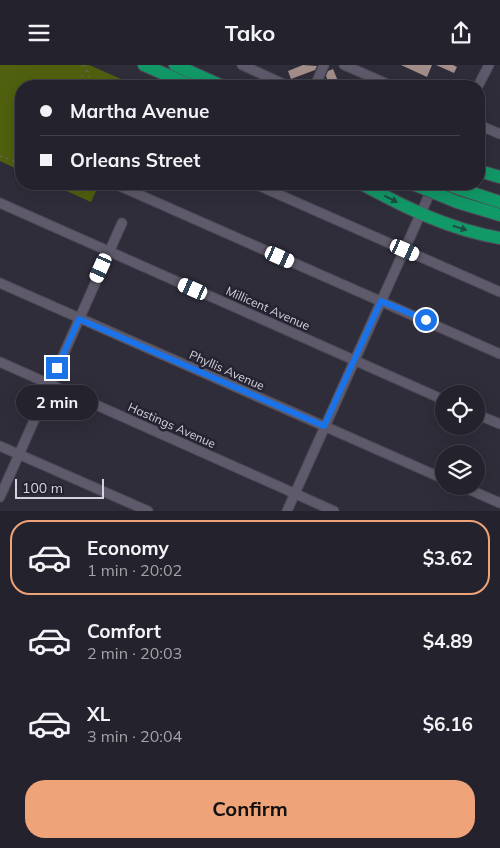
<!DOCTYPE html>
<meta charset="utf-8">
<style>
body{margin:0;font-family:Mulish,sans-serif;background:#2c2a34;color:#f1f3f6;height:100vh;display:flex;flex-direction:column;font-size:19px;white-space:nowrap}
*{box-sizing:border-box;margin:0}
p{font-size:16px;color:#a3a4a9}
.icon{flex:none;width:28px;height:28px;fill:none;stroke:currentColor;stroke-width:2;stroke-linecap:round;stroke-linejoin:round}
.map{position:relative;height:446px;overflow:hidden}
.side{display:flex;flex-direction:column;background:#24222c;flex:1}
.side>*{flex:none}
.banner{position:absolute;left:15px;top:15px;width:470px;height:110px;border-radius:20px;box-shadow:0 5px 20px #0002,0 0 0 1px #413f48;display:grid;align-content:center;height:110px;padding:0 25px;background:#24222c}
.tools{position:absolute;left:435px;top:320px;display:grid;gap:10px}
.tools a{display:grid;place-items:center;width:50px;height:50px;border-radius:50%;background:#24222c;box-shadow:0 5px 20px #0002,0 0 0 1px #413f48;font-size:25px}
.scale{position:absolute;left:15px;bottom:12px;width:89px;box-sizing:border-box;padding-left:5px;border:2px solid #d5d3dd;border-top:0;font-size:14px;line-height:18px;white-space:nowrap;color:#d5d3dd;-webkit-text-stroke:4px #262331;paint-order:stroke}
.end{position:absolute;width:22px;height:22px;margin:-11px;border:6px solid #1a73e8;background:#fff;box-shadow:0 0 0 2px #fff}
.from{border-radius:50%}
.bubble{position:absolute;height:35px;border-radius:18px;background:#24222c;box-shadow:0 5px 20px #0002,0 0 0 1px #413f48;font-size:16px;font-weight:700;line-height:35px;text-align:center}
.car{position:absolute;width:15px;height:30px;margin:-15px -8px;border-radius:6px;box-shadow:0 0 4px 1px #0007;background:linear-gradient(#fff 24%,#345 0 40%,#fff 0 76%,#345 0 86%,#fff 0)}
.banner b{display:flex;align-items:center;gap:18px;height:48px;font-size:19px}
.banner b+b{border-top:1px solid #413f48}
.banner i{width:12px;height:12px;background:#f1f3f6}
ul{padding:9px 0 0;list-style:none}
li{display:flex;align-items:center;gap:15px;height:75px;margin:0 10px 8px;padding:0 15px;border:2px solid transparent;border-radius:20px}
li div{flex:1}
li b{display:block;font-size:19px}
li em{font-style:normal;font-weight:700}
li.active{border-color:#efa378}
li>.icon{width:45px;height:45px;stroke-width:1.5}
.cta{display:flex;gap:10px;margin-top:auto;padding:10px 25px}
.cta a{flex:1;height:58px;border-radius:20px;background:#efa378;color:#111;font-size:20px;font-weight:700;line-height:58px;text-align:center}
header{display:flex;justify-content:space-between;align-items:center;height:65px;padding:0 25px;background:#24222c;font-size:22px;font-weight:700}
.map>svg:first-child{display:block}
.green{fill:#4f610f}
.building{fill:#a48e8a}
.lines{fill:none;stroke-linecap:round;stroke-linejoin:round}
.minor-casing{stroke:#4d4a56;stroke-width:11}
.highway-casing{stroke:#4d4a56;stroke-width:14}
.path{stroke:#6d6a76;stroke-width:1;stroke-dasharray:2.5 4;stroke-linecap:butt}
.minor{stroke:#5e5a6b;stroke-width:9}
.highway{stroke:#129968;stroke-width:12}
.highway-bridge-casing{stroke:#4d4a56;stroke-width:14;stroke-linecap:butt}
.highway-bridge{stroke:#129968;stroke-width:12}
.oneway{fill:#1f4c44}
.route{stroke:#1a73e8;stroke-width:6}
.labels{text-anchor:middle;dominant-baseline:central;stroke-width:5;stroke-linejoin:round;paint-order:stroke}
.street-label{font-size:12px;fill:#d5d3dd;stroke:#262331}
</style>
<header><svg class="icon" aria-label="menu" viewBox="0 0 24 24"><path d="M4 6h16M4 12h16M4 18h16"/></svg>Tako<svg class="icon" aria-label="share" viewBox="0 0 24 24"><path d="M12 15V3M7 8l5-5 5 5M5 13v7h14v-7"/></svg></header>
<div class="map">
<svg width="500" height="446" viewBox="0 0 500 446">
<rect width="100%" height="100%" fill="#302d3b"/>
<g class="green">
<path d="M 0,0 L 89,0 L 137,21 L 21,21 L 21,106 L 0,96 Z"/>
<path d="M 51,119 L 99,119 L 91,137 Z"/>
</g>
<g class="building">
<path d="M 303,0 L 317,1 L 315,5 L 291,14 L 288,6 Z"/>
<path d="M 401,0 L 432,0 L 427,12 Z"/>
<path d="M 436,0 L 453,0 L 457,2 L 454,8 Z"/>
<path d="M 333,4 L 340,21 L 330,21 L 326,11 L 328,6 Z"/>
</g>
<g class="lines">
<defs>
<g id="minor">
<path d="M 242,0 L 288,21"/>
<path d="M 344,0 L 392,21"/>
<path d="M 315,21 L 324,0"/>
<path d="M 478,21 L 489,0"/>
<path d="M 479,60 L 500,69"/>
<path d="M 115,119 L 500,289"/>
<path d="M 255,119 L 500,227"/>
<path d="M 0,138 L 444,335"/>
<path d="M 0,218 L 444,414"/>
<path d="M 0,297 L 334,446"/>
<path d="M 476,349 L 500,359"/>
<path d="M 0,381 L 148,446"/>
<path d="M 461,421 L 500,438"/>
<path d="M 0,432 L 122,158"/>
<path d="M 287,446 L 434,119"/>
</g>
<g id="highway">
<path d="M 144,0 L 192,21"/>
<path d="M 175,0 L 222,21"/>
<path d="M 479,106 L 500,112"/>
<path d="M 362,119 C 406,143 451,165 500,173"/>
<path d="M 445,119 L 500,137"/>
<path d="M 457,137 L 500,150"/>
</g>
</defs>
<use href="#minor" class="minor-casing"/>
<use href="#highway" class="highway-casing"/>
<g class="path">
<path d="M 83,0 L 90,9 L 88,21"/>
<path d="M 64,21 L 81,13 L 88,4"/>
<path d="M 0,91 L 17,97 L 21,95"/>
</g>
<use href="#minor" class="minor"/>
<use href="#highway" class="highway"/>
<defs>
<path id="highway-bridge" d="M 413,119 L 457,137"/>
</defs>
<use href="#highway-bridge" class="highway-bridge-casing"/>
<use href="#highway-bridge" class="highway-bridge"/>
</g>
<defs><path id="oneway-solid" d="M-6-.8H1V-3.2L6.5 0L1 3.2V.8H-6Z" transform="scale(1.25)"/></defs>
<g class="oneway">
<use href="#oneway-solid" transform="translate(391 134) rotate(27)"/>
<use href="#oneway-solid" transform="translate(460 163) rotate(18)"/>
</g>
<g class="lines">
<path class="route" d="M 57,303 L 79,254 L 324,361 L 381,236 L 426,255"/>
</g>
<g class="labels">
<g class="street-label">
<text transform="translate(268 243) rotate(24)">Millicent Avenue</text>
<text transform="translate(227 305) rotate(24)">Phyllis Avenue</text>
<text transform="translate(172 360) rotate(24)">Hastings Avenue</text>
</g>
</g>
</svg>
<div class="tools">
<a><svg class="icon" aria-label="locate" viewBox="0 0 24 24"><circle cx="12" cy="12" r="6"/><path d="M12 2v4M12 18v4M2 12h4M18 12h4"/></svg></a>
<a><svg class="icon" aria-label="layers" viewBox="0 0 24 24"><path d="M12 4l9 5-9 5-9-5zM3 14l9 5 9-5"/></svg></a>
</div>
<div class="scale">100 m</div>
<i class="end from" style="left:426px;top:255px"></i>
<i class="end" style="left:57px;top:303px"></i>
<div class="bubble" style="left:16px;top:320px;width:82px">2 min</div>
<i class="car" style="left:405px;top:185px;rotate:114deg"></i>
<i class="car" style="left:280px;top:192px;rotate:114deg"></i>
<i class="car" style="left:101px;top:203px;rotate:204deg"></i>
<i class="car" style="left:193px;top:224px;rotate:294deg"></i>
<div class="banner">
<b><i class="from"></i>Martha Avenue</b>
<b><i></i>Orleans Street</b>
</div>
</div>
<section class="side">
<ul>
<li class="active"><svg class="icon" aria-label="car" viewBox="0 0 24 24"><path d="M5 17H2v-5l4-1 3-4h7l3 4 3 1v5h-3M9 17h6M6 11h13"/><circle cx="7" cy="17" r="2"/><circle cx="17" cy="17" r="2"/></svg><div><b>Economy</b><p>1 min · 20:02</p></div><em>$3.62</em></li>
<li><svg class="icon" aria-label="car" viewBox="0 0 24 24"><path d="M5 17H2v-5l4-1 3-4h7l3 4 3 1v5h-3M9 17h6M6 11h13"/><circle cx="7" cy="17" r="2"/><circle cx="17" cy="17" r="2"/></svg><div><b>Comfort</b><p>2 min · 20:03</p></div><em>$4.89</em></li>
<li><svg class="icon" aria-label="car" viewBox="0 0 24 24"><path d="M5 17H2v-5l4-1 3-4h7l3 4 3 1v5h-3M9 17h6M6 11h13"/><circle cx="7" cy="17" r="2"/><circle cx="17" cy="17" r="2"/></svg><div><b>XL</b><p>3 min · 20:04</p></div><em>$6.16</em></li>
</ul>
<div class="cta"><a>Confirm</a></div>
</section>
